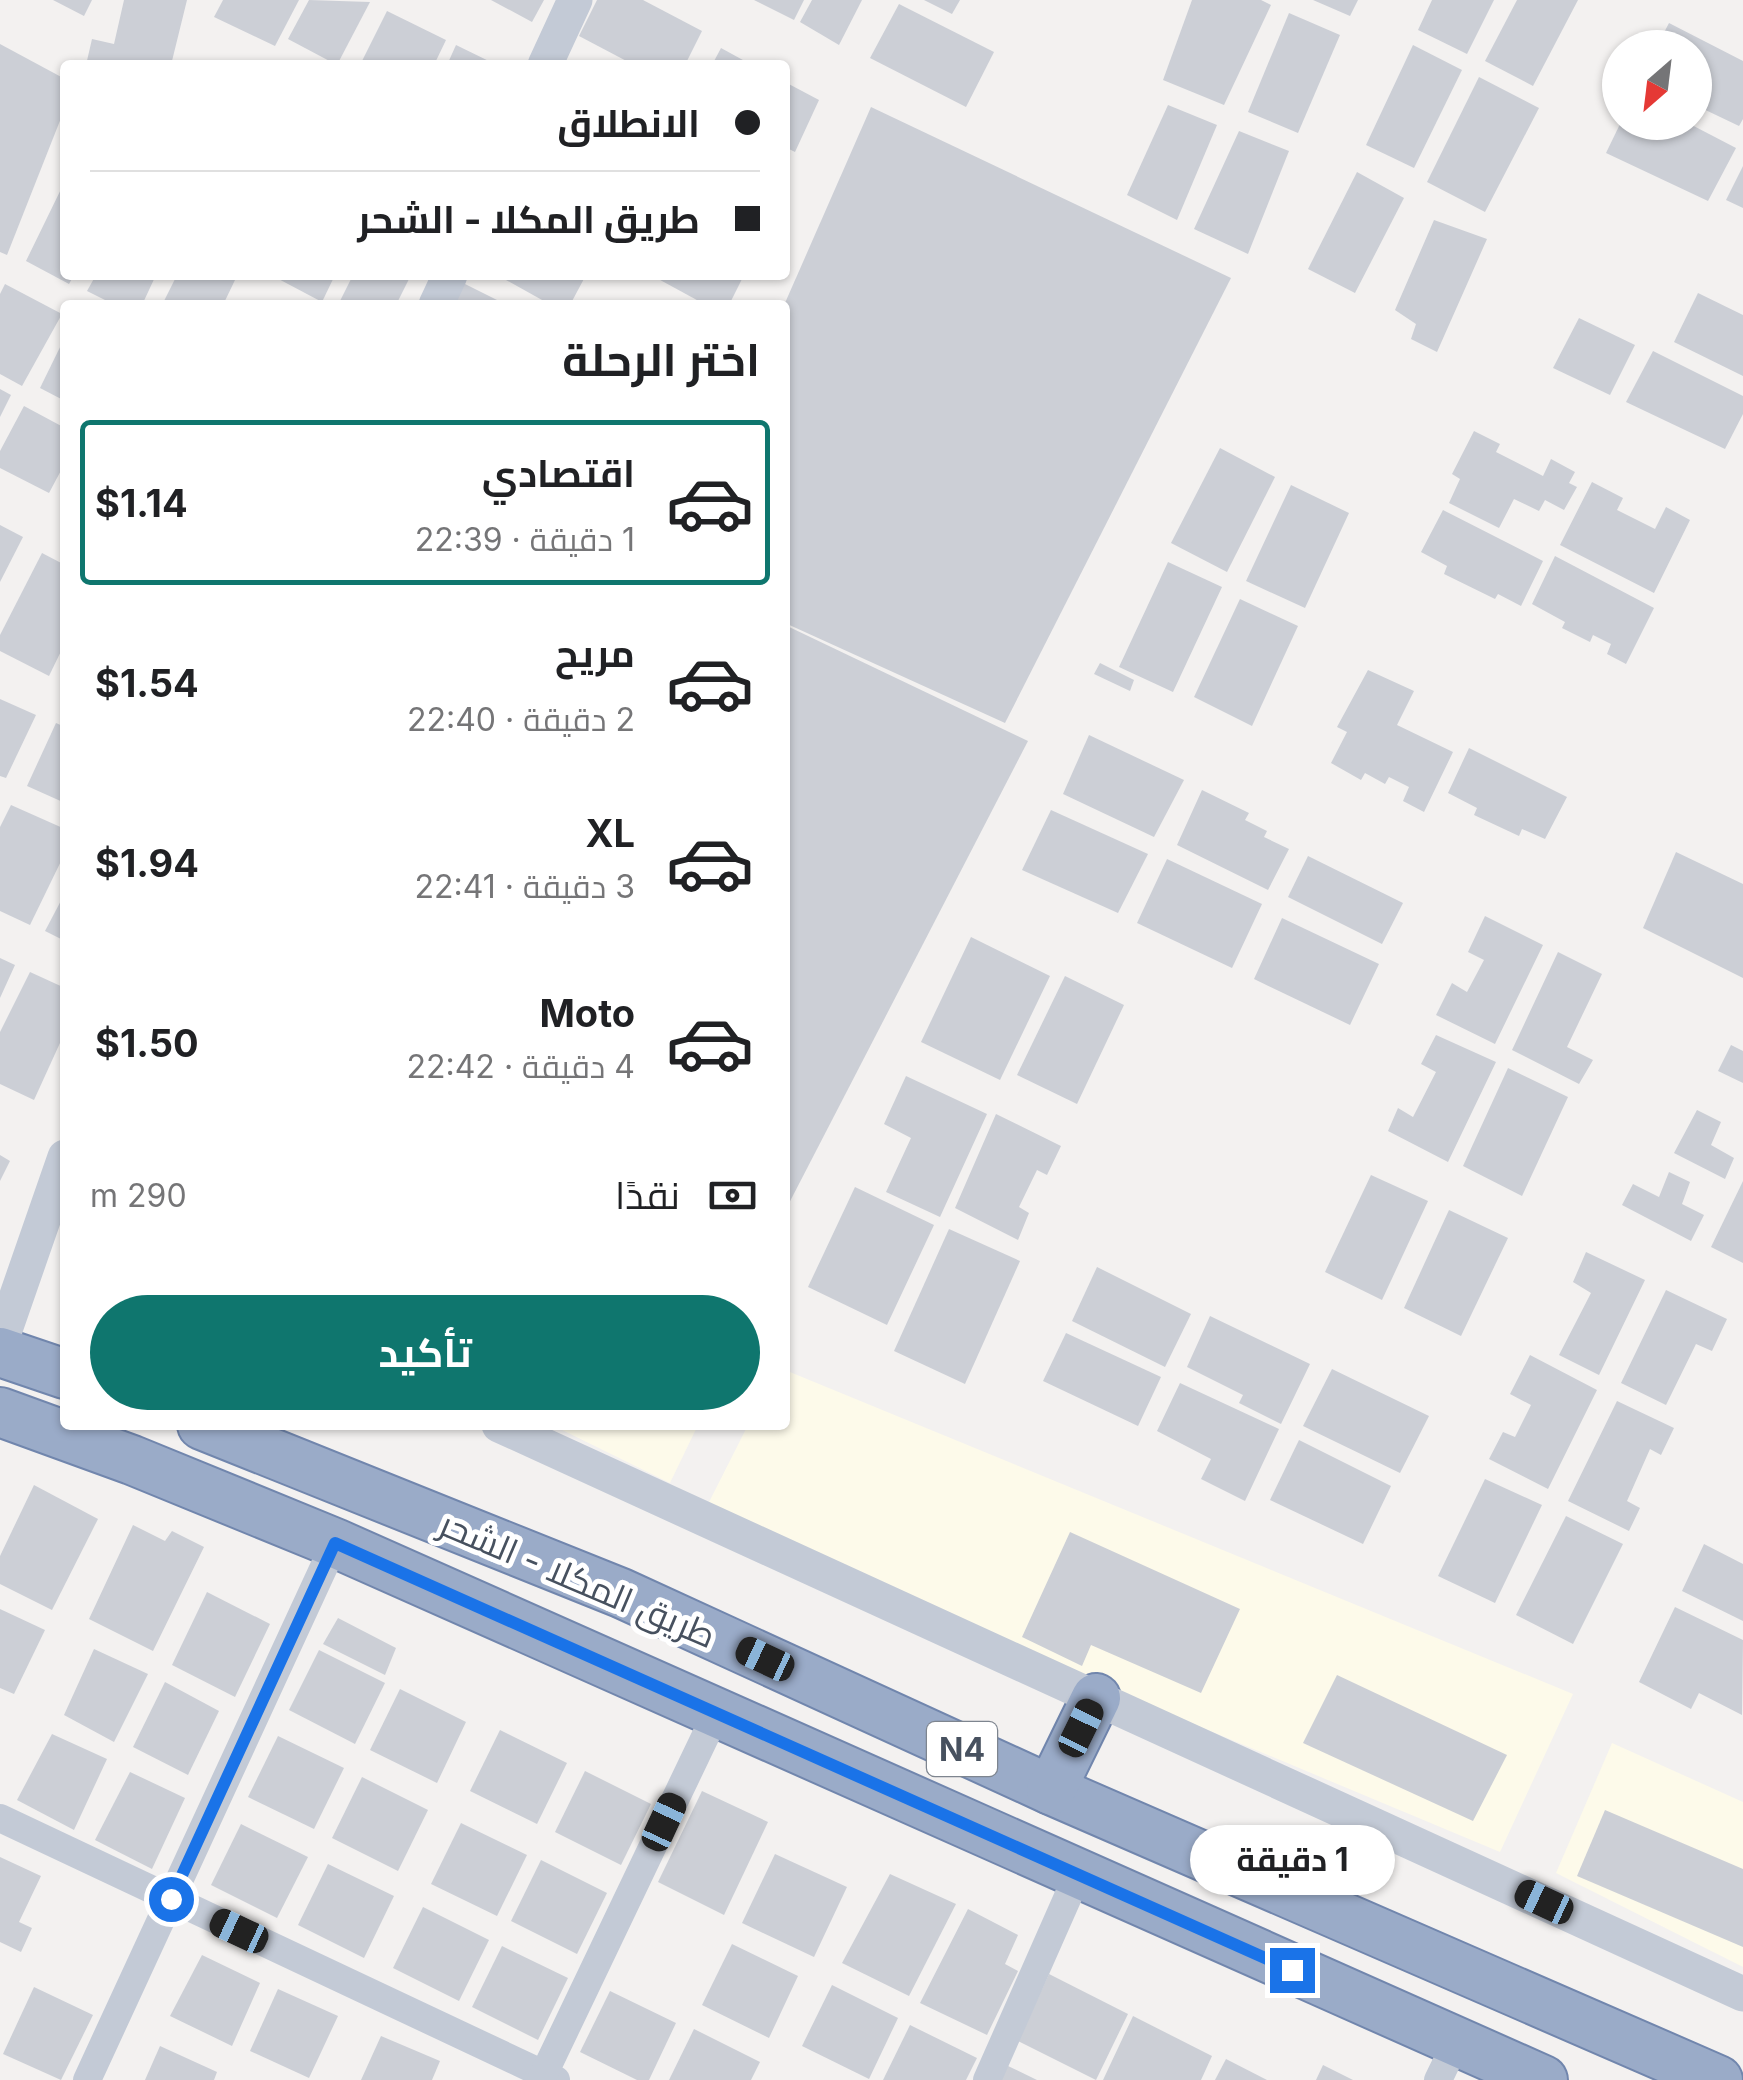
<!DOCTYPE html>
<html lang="ar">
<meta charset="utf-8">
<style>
body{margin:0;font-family:Inter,Cairo,sans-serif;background:#f2f2f2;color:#202124;direction:rtl;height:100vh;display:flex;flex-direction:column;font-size:38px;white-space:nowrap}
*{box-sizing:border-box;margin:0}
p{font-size:32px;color:#757577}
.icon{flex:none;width:55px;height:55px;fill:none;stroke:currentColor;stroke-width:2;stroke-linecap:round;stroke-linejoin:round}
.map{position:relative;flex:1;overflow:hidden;direction:ltr}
.panel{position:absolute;left:60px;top:300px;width:730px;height:1130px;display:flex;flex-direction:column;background:#fff;border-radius:10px;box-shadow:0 2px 8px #0004;direction:rtl}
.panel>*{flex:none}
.guide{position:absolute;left:60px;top:60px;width:730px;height:220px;border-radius:10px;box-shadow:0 2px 8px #0004;direction:rtl;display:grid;align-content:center;height:220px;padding:0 30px;background:#fff}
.needle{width:65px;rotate:208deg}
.tools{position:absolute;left:1602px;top:30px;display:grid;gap:20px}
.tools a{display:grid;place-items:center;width:110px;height:110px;border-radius:50%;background:#fff;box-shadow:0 2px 8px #0004;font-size:50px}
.end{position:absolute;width:45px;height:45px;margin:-22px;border:12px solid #1a73e8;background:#fff;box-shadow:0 0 0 5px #fff}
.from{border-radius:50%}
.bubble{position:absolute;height:70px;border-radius:35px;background:#fff;box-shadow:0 2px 8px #0004;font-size:32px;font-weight:700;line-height:70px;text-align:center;direction:rtl}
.car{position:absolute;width:30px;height:60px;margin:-30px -15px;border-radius:12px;box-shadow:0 0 8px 2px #0007;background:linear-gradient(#222 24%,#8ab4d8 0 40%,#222 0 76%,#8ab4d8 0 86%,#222 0)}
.guide b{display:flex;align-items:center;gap:35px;height:95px;font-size:38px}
.guide b+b{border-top:2px solid #e0e0e0}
.guide i{width:25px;height:25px;background:#202124}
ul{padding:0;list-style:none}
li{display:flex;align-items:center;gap:30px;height:165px;margin:0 20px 15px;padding:0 10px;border:5px solid transparent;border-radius:10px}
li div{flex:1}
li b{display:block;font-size:38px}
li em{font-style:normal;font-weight:700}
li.selected{border-color:#0f766e}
li>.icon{width:90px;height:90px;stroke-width:1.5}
h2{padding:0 30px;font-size:45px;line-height:120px}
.pay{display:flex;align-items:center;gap:25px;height:110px;padding:0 30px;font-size:38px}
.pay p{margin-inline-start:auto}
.action{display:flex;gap:20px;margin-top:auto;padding:20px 30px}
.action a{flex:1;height:115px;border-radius:60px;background:#0f766e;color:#fff;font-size:40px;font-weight:700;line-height:115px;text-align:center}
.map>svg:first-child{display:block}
.commercial{fill:#fdfaea}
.building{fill:#cccfd6}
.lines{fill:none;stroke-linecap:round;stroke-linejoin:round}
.trunk-casing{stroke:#7186ad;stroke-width:52}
.minor{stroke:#c3cad6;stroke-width:28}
.tertiary{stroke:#c3cad6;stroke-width:35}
.trunk{stroke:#9aabc8;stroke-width:48}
.route{stroke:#1a73e8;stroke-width:12}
.labels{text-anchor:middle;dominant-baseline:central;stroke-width:10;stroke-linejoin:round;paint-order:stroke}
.shield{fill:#fff;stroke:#7e858f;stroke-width:2.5}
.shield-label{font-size:32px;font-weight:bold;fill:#47515f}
.street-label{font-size:35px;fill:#47515f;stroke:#fff}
</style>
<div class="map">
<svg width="1743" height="2080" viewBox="0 0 1743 2080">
<rect width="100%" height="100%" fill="#f3f1f0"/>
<g class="commercial">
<path d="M 785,1370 L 1573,1694 L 1500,1852 L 701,1518 L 748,1425 L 785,1425 Z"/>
<path d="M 552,1425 L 698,1425 L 670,1483 Z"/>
<path d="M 1612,1743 L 1743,1802 L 1743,1967 L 1556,1873 Z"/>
</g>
<g class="building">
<path d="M 53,0 L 92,0 L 84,16 Z"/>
<path d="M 124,0 L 187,0 L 171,65 L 86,65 L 92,39 L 114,44 Z"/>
<path d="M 223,0 L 299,0 L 275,46 L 214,17 Z"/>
<path d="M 309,0 L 370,2 L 337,65 L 288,39 Z"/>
<path d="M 491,0 L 544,0 L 532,22 Z"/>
<path d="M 597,0 L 643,0 L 702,31 L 685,65 L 634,65 L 579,36 Z"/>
<path d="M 754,0 L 804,0 L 794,20 Z"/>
<path d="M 812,0 L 862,0 L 839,45 L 800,22 Z"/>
<path d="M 924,0 L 960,0 L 952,14 Z"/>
<path d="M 1192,0 L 1261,0 L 1271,5 L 1224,105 L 1163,80 Z"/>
<path d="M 1313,0 L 1358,0 L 1350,16 Z"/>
<path d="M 1432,0 L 1494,0 L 1467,54 L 1418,30 Z"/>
<path d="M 1517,0 L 1578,0 L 1533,86 L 1485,61 Z"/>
<path d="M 899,4 L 994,52 L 966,107 L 870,58 Z"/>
<path d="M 387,11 L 446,40 L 434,65 L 360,65 Z"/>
<path d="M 1289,13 L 1340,35 L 1298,133 L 1248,112 Z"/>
<path d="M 1669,23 L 1743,61 L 1743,119 L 1739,126 L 1695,105 L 1695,48 L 1656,48 Z"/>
<path d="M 0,44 L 65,79 L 65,108 L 7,255 L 0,252 Z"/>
<path d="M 456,45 L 497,65 L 447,65 Z"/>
<path d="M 1413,45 L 1462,70 L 1414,168 L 1366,145 Z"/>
<path d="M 721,48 L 752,65 L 712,65 Z"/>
<path d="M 1479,77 L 1539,108 L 1485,212 L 1427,182 Z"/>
<path d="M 785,82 L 819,100 L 795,152 L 785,147 Z"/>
<path d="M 1168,105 L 1217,125 L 1177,220 L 1127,195 Z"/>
<path d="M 871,107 L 1231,278 L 1005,723 L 785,623 L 785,303 Z"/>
<path d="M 1621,122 L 1686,122 L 1736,148 L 1708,201 L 1606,153 Z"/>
<path d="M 1239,131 L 1289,151 L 1248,254 L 1194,229 Z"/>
<path d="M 1743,166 L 1743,208 L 1726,200 Z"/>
<path d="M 1357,172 L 1404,198 L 1355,293 L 1308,269 Z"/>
<path d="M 65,181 L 65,275 L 74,275 L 69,284 L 26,261 Z"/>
<path d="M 1434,220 L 1487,239 L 1437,352 L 1411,339 L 1416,324 L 1395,310 Z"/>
<path d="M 96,275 L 156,275 L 142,305 L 115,305 L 87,291 Z"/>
<path d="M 177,275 L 226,275 L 235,280 L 223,305 L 162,305 Z"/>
<path d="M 271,275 L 335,275 L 322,302 Z"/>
<path d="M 353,275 L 411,275 L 396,305 L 338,305 Z"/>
<path d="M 497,275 L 586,275 L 570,305 L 551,305 Z"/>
<path d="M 651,275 L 744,275 L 729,305 L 706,305 Z"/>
<path d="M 463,283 L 507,305 L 452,305 Z"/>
<path d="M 5,284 L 62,314 L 22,386 L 0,374 L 0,294 Z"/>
<path d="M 1698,293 L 1743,315 L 1743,376 L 1674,342 Z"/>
<path d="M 1579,318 L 1635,345 L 1610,395 L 1553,368 Z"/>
<path d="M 65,337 L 65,401 L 40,388 Z"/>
<path d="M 1653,351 L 1743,396 L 1743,414 L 1725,449 L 1626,402 Z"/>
<path d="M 0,389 L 11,395 L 0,417 Z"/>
<path d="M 24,406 L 65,428 L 65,463 L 49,493 L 0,468 L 0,451 Z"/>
<path d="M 1474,431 L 1500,444 L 1496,452 L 1543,476 L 1551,459 L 1575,472 L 1569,483 L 1577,487 L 1564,510 L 1545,500 L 1539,511 L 1514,499 L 1499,528 L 1449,503 L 1460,479 L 1452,474 Z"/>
<path d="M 1220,448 L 1275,477 L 1227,572 L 1171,543 Z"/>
<path d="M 1592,482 L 1623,498 L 1617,510 L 1655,529 L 1666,507 L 1690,520 L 1654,593 L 1560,545 Z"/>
<path d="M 1291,485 L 1349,513 L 1305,608 L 1246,581 Z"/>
<path d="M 1443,510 L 1543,561 L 1521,606 L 1498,594 L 1495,599 L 1444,574 L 1447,566 L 1421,552 Z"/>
<path d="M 0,525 L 23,537 L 0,582 Z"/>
<path d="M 42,553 L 65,565 L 65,643 L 49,676 L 0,651 L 0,635 Z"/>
<path d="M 1555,556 L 1654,608 L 1626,664 L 1607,654 L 1611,644 L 1593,635 L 1590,642 L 1562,628 L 1565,622 L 1532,604 Z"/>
<path d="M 1168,562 L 1222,587 L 1173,692 L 1119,667 Z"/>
<path d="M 1240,599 L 1298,626 L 1252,726 L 1194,697 Z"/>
<path d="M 785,625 L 1028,741 L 785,1211 Z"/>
<path d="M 1100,663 L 1134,680 L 1130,691 L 1094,674 Z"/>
<path d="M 1368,670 L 1414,691 L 1397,725 L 1453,752 L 1424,812 L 1403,801 L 1409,787 L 1389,777 L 1385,784 L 1365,773 L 1361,780 L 1331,763 L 1347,732 L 1337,727 Z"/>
<path d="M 0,699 L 36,715 L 6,778 L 0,776 Z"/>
<path d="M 56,723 L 65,727 L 65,803 L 27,786 Z"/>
<path d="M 1089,735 L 1184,780 L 1154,837 L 1063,794 Z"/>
<path d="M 1469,748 L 1567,797 L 1545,839 L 1522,829 L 1519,836 L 1474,815 L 1477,808 L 1448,793 Z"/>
<path d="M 1202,790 L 1249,813 L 1245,820 L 1267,831 L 1264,837 L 1289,849 L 1268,890 L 1177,845 Z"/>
<path d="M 11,805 L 65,829 L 65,853 L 30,925 L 0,911 L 0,827 Z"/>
<path d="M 1051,810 L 1148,854 L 1118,913 L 1022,870 Z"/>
<path d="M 1676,852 L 1743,884 L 1743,978 L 1643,928 Z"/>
<path d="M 1308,856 L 1403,903 L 1382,944 L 1288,897 Z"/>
<path d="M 1167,859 L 1262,904 L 1232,968 L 1137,923 Z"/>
<path d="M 65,893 L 65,941 L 45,931 Z"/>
<path d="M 1485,916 L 1543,945 L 1495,1044 L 1436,1015 L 1452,983 L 1467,992 L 1484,960 L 1468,952 Z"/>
<path d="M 1282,918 L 1379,964 L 1350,1025 L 1254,979 Z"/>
<path d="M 971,937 L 1050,976 L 1000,1080 L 921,1042 Z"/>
<path d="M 1558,952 L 1602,974 L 1567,1047 L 1593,1060 L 1579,1084 L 1512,1050 Z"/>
<path d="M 0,958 L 15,965 L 0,998 Z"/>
<path d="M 30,972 L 65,988 L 65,1032 L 34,1100 L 0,1084 L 0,1032 Z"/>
<path d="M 1065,976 L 1124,1005 L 1077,1104 L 1017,1075 Z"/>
<path d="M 1436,1035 L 1496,1062 L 1448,1162 L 1388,1131 L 1398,1108 L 1413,1117 L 1436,1072 L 1421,1064 Z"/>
<path d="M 1731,1045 L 1743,1051 L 1743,1083 L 1718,1071 Z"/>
<path d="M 1508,1068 L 1568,1097 L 1522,1196 L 1463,1166 Z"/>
<path d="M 906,1076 L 987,1114 L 940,1217 L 886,1192 L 911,1138 L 884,1124 Z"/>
<path d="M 1697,1110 L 1721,1122 L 1711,1145 L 1734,1158 L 1725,1179 L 1674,1153 Z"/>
<path d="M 996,1114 L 1061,1146 L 1047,1175 L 1037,1170 L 1019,1207 L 1029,1213 L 1018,1240 L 955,1208 Z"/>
<path d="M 0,1155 L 10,1161 L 0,1181 Z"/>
<path d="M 1669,1172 L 1690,1182 L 1682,1204 L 1704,1215 L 1691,1241 L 1622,1205 L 1633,1184 L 1659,1197 Z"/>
<path d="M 1371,1175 L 1428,1201 L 1382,1300 L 1325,1272 Z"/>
<path d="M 1743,1181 L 1743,1263 L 1711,1247 Z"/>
<path d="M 855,1187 L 934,1225 L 887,1325 L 808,1287 Z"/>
<path d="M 1449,1210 L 1508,1238 L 1461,1336 L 1404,1308 Z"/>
<path d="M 949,1229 L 1020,1261 L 965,1384 L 894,1351 Z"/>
<path d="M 1586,1252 L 1645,1280 L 1599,1375 L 1559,1355 L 1591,1293 L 1573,1282 Z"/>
<path d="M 1097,1267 L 1191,1314 L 1165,1367 L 1072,1321 Z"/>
<path d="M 1666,1290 L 1727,1319 L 1712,1351 L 1696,1344 L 1666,1405 L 1621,1383 Z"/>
<path d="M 1210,1316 L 1310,1364 L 1281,1424 L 1239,1403 L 1243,1395 L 1187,1367 Z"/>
<path d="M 1066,1333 L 1161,1377 L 1138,1426 L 1043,1381 Z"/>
<path d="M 1530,1355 L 1597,1390 L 1548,1489 L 1489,1459 L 1503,1432 L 1515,1437 L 1531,1405 L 1510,1394 Z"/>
<path d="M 1332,1369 L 1429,1416 L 1400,1473 L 1303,1426 Z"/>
<path d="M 1180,1383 L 1279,1429 L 1245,1501 L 1201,1479 L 1211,1459 L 1157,1431 Z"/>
<path d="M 1617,1401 L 1674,1428 L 1661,1455 L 1650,1449 L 1627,1501 L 1640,1508 L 1629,1531 L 1568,1501 Z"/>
<path d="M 1299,1440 L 1391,1486 L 1363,1544 L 1270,1500 Z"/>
<path d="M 1485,1479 L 1542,1505 L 1495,1603 L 1438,1576 Z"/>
<path d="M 34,1485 L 98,1519 L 52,1610 L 0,1584 L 0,1556 Z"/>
<path d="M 1566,1516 L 1623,1544 L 1573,1644 L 1516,1615 Z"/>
<path d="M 133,1525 L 165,1541 L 172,1531 L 204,1547 L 153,1651 L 89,1619 Z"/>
<path d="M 1070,1532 L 1240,1609 L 1201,1693 L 1091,1645 L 1082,1666 L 1022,1637 Z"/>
<path d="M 1704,1544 L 1743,1564 L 1743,1621 L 1682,1591 Z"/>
<path d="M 207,1592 L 270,1624 L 235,1697 L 172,1665 Z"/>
<path d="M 1675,1607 L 1743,1640 L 1742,1715 L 1699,1693 L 1691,1709 L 1639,1682 Z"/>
<path d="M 0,1609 L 45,1630 L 14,1694 L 0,1688 Z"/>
<path d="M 338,1618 L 396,1648 L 385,1675 L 323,1644 Z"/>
<path d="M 94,1649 L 148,1674 L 114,1742 L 64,1715 Z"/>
<path d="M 319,1650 L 385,1683 L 355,1744 L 289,1710 Z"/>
<path d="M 1337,1675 L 1507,1755 L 1473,1821 L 1303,1743 Z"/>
<path d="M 165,1682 L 219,1711 L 188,1775 L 133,1747 Z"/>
<path d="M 400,1689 L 466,1722 L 437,1783 L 370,1750 Z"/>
<path d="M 500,1730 L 567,1763 L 537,1824 L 470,1791 Z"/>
<path d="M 52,1734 L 107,1759 L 74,1830 L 17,1800 Z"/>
<path d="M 278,1736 L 344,1768 L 314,1829 L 248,1797 Z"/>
<path d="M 585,1771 L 651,1804 L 621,1865 L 555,1832 Z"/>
<path d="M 130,1772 L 185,1798 L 152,1869 L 95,1840 Z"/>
<path d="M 362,1777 L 428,1810 L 398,1871 L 332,1838 Z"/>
<path d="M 702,1791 L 768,1822 L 724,1915 L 658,1882 Z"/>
<path d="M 1605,1810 L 1743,1869 L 1743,1947 L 1577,1876 Z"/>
<path d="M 461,1823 L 527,1855 L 497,1916 L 431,1884 Z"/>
<path d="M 241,1824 L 308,1857 L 277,1918 L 211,1885 Z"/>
<path d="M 775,1854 L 847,1887 L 814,1957 L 742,1923 Z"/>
<path d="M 0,1857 L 41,1876 L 19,1922 L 32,1928 L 21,1952 L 0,1942 Z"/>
<path d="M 541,1860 L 607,1893 L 577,1954 L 511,1921 Z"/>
<path d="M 328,1864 L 394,1896 L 364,1958 L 298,1925 Z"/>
<path d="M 890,1874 L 956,1904 L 909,1996 L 842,1963 Z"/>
<path d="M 423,1907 L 489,1940 L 459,2001 L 393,1968 Z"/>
<path d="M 968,1909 L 1018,1935 L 1005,1964 L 1018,1971 L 987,2035 L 920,2003 Z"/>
<path d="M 732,1944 L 798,1976 L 769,2038 L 702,2005 Z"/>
<path d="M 502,1946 L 568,1978 L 538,2040 L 472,2007 Z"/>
<path d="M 202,1955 L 260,1983 L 232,2046 L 170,2016 Z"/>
<path d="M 1049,1974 L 1128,2014 L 1096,2080 L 1018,2041 Z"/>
<path d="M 832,1985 L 898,2018 L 869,2079 L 802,2046 Z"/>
<path d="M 34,1987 L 93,2015 L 61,2080 L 3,2054 Z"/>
<path d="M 278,1989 L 338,2016 L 309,2078 L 250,2051 Z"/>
<path d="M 610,1991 L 676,2023 L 649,2080 L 637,2080 L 580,2052 Z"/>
<path d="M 1133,2016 L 1212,2056 L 1201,2080 L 1103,2080 Z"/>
<path d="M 910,2025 L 977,2058 L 966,2080 L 883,2080 Z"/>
<path d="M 694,2029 L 760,2062 L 751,2080 L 669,2080 Z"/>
<path d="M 381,2036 L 440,2061 L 432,2080 L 361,2080 Z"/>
<path d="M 160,2046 L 217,2072 L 214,2080 L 145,2080 Z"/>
<path d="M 1226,2059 L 1267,2080 L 1215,2080 Z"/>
<path d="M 1323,2065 L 1353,2080 L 1316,2080 Z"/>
<path d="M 1008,2066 L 1037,2080 L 1001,2080 Z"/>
</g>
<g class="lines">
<defs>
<g id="trunk">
<path d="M 0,1352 L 65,1374"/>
<path d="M 0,1412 L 132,1460 L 335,1543 L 1543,2080"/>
<path d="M 202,1425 L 621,1593 L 1051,1790 L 1718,2080"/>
<path d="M 1051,1790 L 1096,1698"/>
</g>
</defs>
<use href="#trunk" class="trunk-casing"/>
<g class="minor">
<path d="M 0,1818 L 556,2080"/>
<path d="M 87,2080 L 335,1543"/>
<path d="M 541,2080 L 716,1714"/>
<path d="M 987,2080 L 1078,1874"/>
<path d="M 1438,2080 L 1456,2043"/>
</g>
<g class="tertiary">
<path d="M 545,65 L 575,0"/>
<path d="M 436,305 L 450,275"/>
<path d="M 0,1344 L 65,1157"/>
<path d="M 499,1425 L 1743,1994"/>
</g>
<use href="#trunk" class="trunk"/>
</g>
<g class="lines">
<path class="route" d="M 171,1899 L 335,1543 L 1292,1970"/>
</g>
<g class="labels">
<rect class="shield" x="927" y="1722" width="70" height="54" rx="8"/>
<g class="shield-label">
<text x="962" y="1749">N4</text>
</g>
<g class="street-label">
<text transform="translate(578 1579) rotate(23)">طريق المكلا - الشحر</text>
</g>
</g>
</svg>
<div class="tools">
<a><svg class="needle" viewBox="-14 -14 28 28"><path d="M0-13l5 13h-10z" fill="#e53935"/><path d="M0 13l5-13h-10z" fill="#757577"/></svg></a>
</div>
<i class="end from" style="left:171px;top:1899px"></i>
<i class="end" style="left:1292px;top:1970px"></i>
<div class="bubble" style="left:1190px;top:1825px;width:205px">1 دقيقة</div>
<i class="car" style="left:765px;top:1659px;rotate:295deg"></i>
<i class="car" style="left:1081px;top:1728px;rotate:26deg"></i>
<i class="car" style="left:664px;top:1822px;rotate:25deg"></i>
<i class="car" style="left:1544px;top:1902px;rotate:295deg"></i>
<i class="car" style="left:239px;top:1931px;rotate:295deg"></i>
<div class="guide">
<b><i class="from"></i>الانطلاق</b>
<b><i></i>طريق المكلا - الشحر</b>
</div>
<section class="panel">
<h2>اختر الرحلة</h2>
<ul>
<li class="selected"><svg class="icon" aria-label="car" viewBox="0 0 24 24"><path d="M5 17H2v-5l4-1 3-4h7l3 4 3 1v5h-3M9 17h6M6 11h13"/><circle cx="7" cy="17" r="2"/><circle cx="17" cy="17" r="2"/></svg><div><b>اقتصادي</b><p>1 دقيقة · 22:39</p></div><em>$1.14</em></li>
<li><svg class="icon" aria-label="car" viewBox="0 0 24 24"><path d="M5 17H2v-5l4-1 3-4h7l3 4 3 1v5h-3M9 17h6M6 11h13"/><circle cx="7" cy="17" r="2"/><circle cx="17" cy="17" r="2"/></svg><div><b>مريح</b><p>2 دقيقة · 22:40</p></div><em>$1.54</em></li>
<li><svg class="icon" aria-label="car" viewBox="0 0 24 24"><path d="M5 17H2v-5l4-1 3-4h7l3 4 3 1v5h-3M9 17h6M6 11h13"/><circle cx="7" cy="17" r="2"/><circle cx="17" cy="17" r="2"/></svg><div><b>XL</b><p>3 دقيقة · 22:41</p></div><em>$1.94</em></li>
<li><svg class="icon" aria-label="car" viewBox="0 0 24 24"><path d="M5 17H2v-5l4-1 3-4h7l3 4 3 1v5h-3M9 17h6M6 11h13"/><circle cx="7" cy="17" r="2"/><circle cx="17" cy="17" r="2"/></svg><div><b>Moto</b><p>4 دقيقة · 22:42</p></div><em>$1.50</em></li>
</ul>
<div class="pay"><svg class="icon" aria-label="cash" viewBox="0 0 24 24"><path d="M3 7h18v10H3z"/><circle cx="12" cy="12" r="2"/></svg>نقدًا<p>290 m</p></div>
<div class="action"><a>تأكيد</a></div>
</section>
</div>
